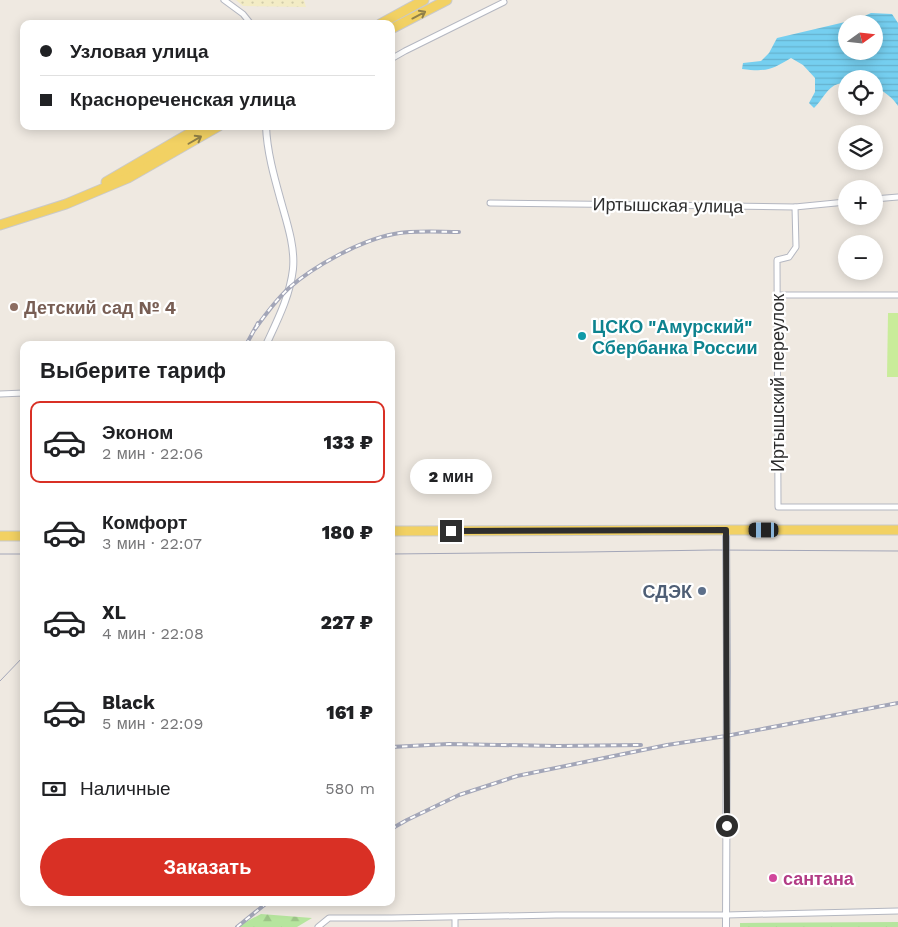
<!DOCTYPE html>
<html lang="ru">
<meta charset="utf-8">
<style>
body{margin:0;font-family:"Work Sans",sans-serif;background:#f2f2f2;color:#202124;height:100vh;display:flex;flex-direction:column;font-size:19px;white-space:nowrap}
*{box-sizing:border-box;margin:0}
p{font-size:16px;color:#757577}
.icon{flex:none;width:28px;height:28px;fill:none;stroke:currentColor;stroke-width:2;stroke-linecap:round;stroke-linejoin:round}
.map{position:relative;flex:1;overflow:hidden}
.side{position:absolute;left:20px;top:341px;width:375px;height:565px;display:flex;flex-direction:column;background:#fff;border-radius:10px;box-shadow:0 2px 12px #0003}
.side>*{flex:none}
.hud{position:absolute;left:20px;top:20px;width:375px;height:110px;border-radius:10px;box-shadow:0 2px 12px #0003;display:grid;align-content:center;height:110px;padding:0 20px;background:#fff}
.needle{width:32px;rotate:75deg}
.controls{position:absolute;left:838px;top:15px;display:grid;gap:10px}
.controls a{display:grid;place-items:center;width:45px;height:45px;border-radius:50%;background:#fff;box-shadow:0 2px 12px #0003;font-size:25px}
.end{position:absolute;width:22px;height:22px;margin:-11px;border:6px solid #2e2e2e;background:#fff;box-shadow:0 0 0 2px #fff}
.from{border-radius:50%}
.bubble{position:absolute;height:35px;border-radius:18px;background:#fff;box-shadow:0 2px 12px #0003;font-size:16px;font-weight:800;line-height:35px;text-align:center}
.car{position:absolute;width:15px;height:30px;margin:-15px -8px;border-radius:6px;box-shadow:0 0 4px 1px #0007;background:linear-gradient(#222 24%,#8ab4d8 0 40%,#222 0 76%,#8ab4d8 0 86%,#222 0)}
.hud b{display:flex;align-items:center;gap:18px;height:48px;font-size:19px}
.hud b+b{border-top:1px solid #e0e0e0}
.hud i{width:12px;height:12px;background:#202124}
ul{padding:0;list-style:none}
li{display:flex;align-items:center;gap:15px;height:82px;margin:0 10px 8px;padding:0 10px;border:2px solid transparent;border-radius:10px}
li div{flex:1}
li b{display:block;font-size:19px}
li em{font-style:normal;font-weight:800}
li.current{border-color:#d93025}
li>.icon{width:45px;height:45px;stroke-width:1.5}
h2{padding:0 20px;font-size:22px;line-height:60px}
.pay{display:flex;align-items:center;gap:12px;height:55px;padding:0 20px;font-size:19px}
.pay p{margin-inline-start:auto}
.button{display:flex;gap:10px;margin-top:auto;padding:10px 20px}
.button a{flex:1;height:58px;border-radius:30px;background:#d93025;color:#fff;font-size:20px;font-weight:800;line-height:58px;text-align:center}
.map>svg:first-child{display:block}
.forest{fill:url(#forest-firs)}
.sand{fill:url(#sand-dots)}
.pitch{fill:#c9ec9a}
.water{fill:url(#water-rules);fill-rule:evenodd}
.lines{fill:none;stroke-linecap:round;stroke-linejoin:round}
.minor-casing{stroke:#b4b7c1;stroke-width:7}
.tertiary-casing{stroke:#b4b7c1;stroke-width:8}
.primary-casing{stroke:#c9c9c9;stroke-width:11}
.minor{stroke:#fff;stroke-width:5}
.tertiary{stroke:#fff;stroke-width:6}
.primary{stroke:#f2d163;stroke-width:9}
.tram{stroke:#a3a6b8;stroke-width:1}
.rail-casing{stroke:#a3a6b8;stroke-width:4}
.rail{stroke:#fff;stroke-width:2;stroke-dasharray:5.5;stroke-linecap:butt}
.oneway{stroke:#908048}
.route{stroke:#2e2e2e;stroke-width:6}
.education-dot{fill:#8d6e63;stroke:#fff;stroke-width:2}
.culture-dot{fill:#0f9aa8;stroke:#fff;stroke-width:2}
.service-dot{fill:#5c6f8a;stroke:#fff;stroke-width:2}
.hotel-dot{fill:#d1479c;stroke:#fff;stroke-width:2}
.labels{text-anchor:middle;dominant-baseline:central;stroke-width:4.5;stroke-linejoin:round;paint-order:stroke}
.street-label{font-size:18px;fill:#2e2e2e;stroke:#fff}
.education-label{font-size:18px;font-weight:bold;fill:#785e54;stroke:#fff;text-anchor:start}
.culture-label{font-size:18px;font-weight:bold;fill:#0d838f;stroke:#fff;text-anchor:start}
.service-label{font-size:18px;font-weight:bold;fill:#4e5e75;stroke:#fff;text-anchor:end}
.hotel-label{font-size:18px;font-weight:bold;fill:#b23c85;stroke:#fff;text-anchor:start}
</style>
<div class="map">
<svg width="898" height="927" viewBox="0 0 898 927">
<defs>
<pattern id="forest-firs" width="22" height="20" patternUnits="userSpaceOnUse" patternTransform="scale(1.25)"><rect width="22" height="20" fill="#b6e59e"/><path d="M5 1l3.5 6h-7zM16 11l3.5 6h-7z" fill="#9dc588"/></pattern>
<pattern id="sand-dots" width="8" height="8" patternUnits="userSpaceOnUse" patternTransform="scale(1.25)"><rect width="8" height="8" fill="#f3ecc5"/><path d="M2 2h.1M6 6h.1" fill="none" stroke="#d1cbaa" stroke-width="1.8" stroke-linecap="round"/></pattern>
<pattern id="water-rules" width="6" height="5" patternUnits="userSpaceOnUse" patternTransform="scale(1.25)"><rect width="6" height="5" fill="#75cff0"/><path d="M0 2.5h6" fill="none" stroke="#66b2ce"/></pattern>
</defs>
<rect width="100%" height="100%" fill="#efe9e1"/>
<g class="forest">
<path d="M 261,914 L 312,918 L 297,927 L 236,927 Z"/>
<path d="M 898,922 L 898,927 L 740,927 L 740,923 Z"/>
</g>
<path class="sand" d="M 236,0 L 304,0 L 306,7 L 243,6 Z"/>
<path class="pitch" d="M 888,313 L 898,313 L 898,377 L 887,377 Z"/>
<path class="water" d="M 871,13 L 892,14 L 898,23 L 898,106 C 893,98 883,90 874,87 L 874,79 L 846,79 L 846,83 C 843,83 840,83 838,84 C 827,87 822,101 814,108 L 809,103 L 815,92 L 815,78 L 803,65 L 791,58 C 771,70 766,72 742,69 L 743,63 L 761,61 L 769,53 L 777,38 L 858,19 ZM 846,24 L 874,24 L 874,51 L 846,51 Z"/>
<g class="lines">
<defs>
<g id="minor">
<path d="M 224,0 L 243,14 L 251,24"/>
<path d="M 391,59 L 405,51 L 504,2"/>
<path d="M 874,199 L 898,197"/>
<path d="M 490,203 L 656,205 L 795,207 L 846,202"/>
<path d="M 795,207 L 796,247 L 789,257 L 777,260 L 778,507 L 898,507"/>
<path d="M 778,295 L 898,295"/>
<path d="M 0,394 L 24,393"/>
<path d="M 455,918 L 455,927"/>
<path d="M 318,927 L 329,918 L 392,918 L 556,915 L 726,915 L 898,911"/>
</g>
<g id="tertiary">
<path d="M 266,345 C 277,321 290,296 293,269 C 295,248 288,226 282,205 C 275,180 267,153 266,126"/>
<path d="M 726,530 L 727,671 L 726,927"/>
</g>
<g id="primary">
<path d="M 380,24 L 424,0"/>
<path d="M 391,29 L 447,0"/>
<path d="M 106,182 L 202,126"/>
<path d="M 0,225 L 66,204 L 128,178 L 219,126"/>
<path d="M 391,531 L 726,530 L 898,530"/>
<path d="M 0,536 L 24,536"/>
</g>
</defs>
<use href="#minor" class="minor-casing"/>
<use href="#tertiary" class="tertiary-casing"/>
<use href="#primary" class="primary-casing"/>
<use href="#minor" class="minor"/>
<use href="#tertiary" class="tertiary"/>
<use href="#primary" class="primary"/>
<g class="tram">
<path d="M 0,554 L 24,554"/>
<path d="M 391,554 L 585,552 L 713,550 L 898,551"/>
<path d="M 0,681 L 24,656"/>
</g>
<defs>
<g id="rail">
<path d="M 255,329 C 265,315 276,300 289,288 C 314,266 361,240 394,234 C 415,230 438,232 459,232"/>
<path d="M 246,345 L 258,323"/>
<path d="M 391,747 L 449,744 L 557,746 L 641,745"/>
<path d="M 391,829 L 407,820 L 459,795 L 517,776 L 667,745 L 726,736 L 898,703"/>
<path d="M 237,927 L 268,902"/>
</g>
</defs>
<use href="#rail" class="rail-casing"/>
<use href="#rail" class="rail"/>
</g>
<defs><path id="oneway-shaft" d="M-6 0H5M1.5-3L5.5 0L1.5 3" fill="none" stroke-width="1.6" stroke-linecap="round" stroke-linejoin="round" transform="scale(1.25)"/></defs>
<g class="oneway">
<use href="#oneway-shaft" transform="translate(419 15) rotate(-28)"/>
<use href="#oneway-shaft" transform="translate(195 140) rotate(-30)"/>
</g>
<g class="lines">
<path class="route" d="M 451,531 L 726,530 L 727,826"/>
</g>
<circle class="education-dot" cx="14" cy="307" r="5"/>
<circle class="culture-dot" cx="582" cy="336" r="5"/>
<circle class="service-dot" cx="702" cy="591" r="5"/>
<circle class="hotel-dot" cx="773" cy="878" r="5"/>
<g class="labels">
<g class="street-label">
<text transform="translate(668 205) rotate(1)">Иртышская улица</text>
<text transform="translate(777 383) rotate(-90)">Иртышский переулок</text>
</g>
<g class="education-label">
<text x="24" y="307">Детский сад № 4</text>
</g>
<g class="culture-label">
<text x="592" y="326">ЦСКО "Амурский"<tspan x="592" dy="21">Сбербанка России</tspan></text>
</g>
<g class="service-label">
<text x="692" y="591">СДЭК</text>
</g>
<g class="hotel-label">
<text x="783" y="878">сантана</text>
</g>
</g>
</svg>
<div class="controls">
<a><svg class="needle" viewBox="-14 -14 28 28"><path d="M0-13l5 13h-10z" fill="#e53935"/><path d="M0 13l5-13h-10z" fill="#757577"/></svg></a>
<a><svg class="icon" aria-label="locate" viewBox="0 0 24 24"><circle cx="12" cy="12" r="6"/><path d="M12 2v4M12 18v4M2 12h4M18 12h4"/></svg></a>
<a><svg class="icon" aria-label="layers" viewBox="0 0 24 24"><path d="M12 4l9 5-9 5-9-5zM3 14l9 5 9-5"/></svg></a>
<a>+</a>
<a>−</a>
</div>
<i class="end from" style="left:727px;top:826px"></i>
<i class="end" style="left:451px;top:531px"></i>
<div class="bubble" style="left:410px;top:459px;width:82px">2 мин</div>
<i class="car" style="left:764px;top:530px;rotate:270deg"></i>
<div class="hud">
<b><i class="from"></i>Узловая улица</b>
<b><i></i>Краснореченская улица</b>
</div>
<section class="side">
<h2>Выберите тариф</h2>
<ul>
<li class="current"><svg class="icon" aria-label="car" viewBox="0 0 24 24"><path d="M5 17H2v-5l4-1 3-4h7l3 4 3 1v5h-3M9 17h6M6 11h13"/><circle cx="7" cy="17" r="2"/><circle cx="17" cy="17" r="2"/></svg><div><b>Эконом</b><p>2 мин · 22:06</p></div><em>133 ₽</em></li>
<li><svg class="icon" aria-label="car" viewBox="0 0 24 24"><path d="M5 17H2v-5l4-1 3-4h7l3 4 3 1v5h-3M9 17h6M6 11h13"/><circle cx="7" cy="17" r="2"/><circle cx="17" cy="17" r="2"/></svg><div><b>Комфорт</b><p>3 мин · 22:07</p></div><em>180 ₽</em></li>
<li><svg class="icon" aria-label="car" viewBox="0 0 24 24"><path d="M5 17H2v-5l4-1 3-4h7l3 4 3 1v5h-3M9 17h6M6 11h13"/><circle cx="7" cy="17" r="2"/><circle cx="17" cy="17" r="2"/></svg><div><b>XL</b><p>4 мин · 22:08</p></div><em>227 ₽</em></li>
<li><svg class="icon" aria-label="car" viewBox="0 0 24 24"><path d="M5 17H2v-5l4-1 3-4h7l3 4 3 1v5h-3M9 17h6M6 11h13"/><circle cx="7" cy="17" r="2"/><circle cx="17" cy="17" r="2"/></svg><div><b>Black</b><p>5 мин · 22:09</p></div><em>161 ₽</em></li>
</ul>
<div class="pay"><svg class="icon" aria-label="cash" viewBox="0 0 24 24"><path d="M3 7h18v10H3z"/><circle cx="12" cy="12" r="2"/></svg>Наличные<p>580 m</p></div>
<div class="button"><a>Заказать</a></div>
</section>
</div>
